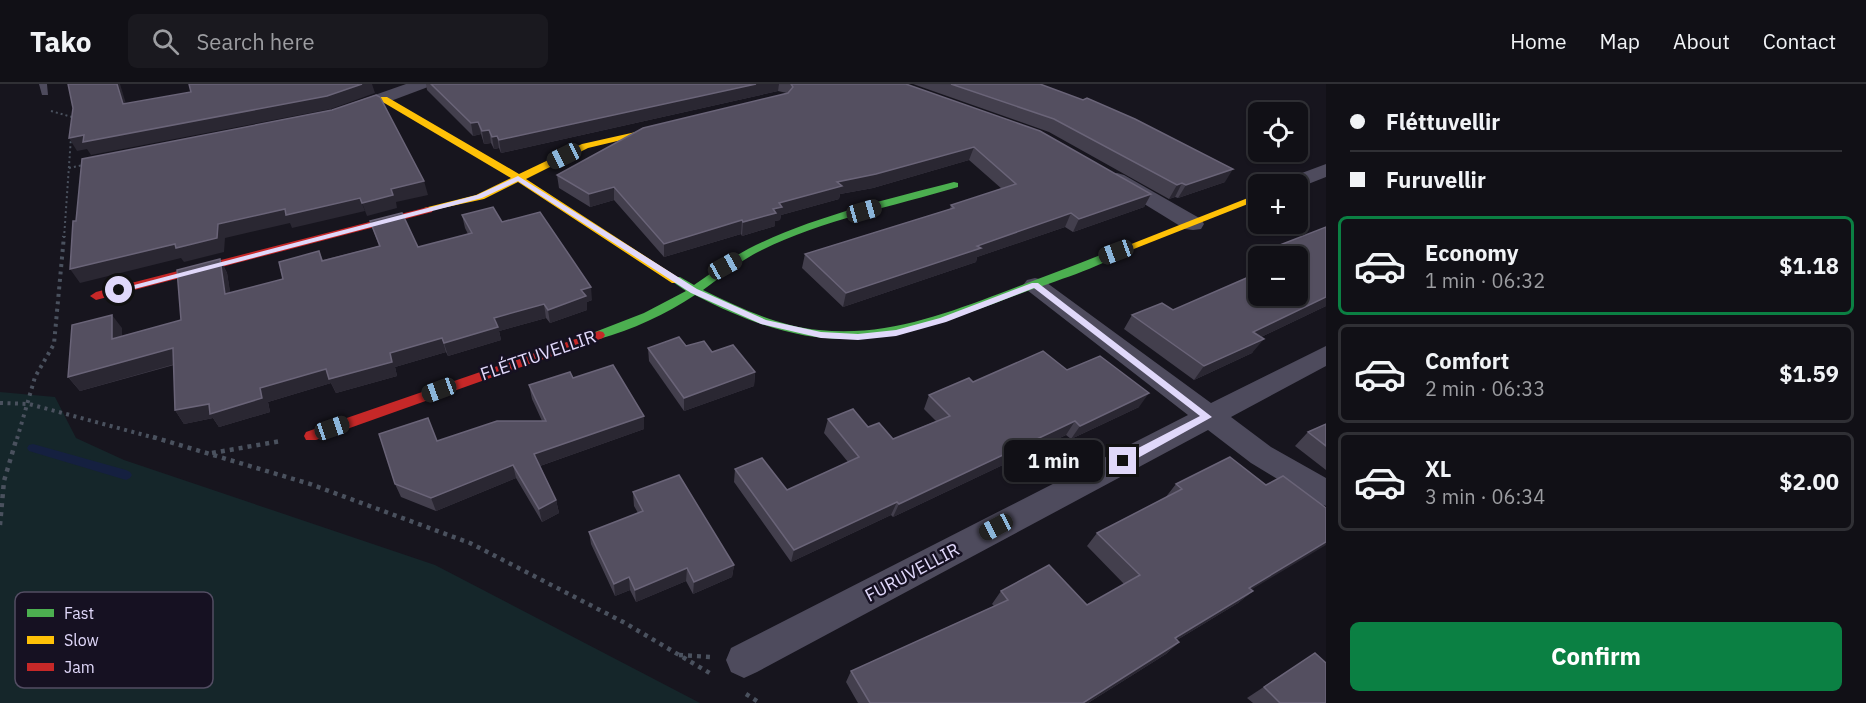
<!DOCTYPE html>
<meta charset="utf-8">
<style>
body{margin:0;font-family:"IBM Plex Sans",sans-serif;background:#1a191f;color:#f1f3f6;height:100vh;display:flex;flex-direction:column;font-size:22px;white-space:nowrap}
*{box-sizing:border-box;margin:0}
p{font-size:20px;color:#9c9da1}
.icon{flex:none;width:33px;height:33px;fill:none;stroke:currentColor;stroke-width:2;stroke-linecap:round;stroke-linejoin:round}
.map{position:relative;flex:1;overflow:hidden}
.details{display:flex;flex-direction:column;background:#111016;width:540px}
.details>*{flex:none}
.top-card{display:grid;align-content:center;height:132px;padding:0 24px;background:#111016}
.buttons{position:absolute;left:1248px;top:18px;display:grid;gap:12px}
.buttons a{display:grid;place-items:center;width:60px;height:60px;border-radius:9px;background:#111016;box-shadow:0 2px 4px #0004,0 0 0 2px #303035;font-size:30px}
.end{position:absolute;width:27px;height:27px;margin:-14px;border:8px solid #e0d8fa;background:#111;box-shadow:0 0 0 3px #111}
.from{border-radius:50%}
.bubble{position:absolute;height:42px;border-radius:9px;background:#111016;box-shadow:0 2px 4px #0004,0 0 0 2px #303035;font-size:20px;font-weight:700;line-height:42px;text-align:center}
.car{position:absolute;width:18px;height:36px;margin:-18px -9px;border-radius:8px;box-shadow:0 0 4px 2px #0007;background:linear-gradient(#222 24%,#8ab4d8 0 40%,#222 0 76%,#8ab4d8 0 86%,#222 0)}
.top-card b{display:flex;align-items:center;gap:21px;height:57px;font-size:22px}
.top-card b+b{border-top:2px solid #303035}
.top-card i{width:15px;height:15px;background:#f1f3f6}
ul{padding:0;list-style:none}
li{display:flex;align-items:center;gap:18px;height:99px;margin:0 12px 9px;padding:0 12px;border:3px solid #303035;border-radius:9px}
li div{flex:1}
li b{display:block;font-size:22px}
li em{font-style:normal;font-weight:700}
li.active{border-color:#0b8043}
li>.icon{width:54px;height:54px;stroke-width:1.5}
.cta{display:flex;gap:12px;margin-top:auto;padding:12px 24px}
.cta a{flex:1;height:69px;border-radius:9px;background:#0b8043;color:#fff;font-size:24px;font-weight:700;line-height:69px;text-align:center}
header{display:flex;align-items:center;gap:36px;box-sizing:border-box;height:84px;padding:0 30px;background:#111016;border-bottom:2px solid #303035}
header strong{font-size:28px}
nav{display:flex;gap:33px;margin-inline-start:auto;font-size:21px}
.search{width:420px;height:54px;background:#1a191f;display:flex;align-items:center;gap:15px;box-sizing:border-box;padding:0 21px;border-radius:9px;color:#9c9da1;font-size:22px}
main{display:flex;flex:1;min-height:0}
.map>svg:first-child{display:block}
.green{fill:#15262a}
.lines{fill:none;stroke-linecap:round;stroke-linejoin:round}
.stream{fill:#152040;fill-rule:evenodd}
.path-far2{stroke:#4a515e;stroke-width:2;stroke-dasharray:2 3;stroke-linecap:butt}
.path-far1{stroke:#4a515e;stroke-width:4;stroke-dasharray:3 4.5;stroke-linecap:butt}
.path{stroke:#4a515e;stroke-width:4.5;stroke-dasharray:4 5;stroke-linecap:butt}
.lane{fill:#4e4b5d;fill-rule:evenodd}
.street{fill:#4e4b5d;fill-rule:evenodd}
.fast{fill:#4caf50;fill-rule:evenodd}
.slow{fill:#ffc107;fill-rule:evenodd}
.jam{fill:#c62828;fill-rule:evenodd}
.wall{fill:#433f4d}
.shaded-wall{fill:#2a2732}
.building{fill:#544f60;stroke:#6a6478;stroke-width:1.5}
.route{fill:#e0d8fa}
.labels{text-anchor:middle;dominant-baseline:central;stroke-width:5;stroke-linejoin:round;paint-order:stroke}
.street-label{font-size:18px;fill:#e0d8fa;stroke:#161122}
.key{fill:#161122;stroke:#534d63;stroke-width:1.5}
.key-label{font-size:16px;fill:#e0d8fa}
</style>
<header>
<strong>Tako</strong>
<div class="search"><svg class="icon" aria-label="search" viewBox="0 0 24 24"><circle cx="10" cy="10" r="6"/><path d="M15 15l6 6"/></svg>Search here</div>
<nav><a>Home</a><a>Map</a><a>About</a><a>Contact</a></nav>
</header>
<main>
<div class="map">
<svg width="1326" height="619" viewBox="0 0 1326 619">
<rect width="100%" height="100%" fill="#17151e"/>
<path class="green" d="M 0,308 L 55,313 L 76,354 L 124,376 L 435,481 L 700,619 L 0,619 Z"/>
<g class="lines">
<path class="stream" d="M 33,360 L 126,386 L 130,388 L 132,391 L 130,394 L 126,396 L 29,367 L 27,364 L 29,361 Z"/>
<g class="path-far2">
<path d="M 51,27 L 72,33 L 72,36"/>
<path d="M 69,84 L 83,81"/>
<path d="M 64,154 L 71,53"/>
</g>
<g class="path-far1">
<path d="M 0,319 L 29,320 L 159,355"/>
<path d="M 17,355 L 35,293 L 54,260 L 64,152"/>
</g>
<g class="path">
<path d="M 153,353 L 310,400 L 470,459 L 625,539 L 713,591"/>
<path d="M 212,369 L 281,357"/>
<path d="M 0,441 L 4,397 L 17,353"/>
<path d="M 679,571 L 711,573"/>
<path d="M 746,610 L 760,619"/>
</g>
<path class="lane" d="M 39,0 L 47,0 L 48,11 L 42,11 Z"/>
<g class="street">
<path d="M 406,0 L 430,0 L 428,3 L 364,27 L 352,27 L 349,23 L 352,19 Z"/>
<path d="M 1326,80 L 1326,93 L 1298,104 L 1298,100 L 1280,100 L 1283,96 Z"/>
<path d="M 1117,89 L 1124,91 L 1201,135 L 1204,140 L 1201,145 L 1193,146 L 1185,145 L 1110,99 L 1107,95 L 1110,91 Z"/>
<path d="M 1035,194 L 1043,196 L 1211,319 L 1326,262 L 1326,282 L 1231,333 L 1271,363 L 1326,394 L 1326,422 L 1315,418 L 1251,379 L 1208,346 L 757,588 L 744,594 L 731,588 L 726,576 L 731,564 L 1188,331 L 1027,206 L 1023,201 L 1027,196 Z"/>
</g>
<path class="fast" d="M 954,98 L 958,99 L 958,103 C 891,123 818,137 756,169 C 737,179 721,193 703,206 C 740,224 778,242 819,246 C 884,253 942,231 1001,209 C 1037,195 1073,182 1108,168 L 1112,167 L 1118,170 C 1106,181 1048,200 1030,206 C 896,257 831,282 695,211 C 666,230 632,246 599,255 L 593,251 L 595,248 L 644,229 L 686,207 L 670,196 L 672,193 L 680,193 L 694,201 C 712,189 729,175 748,165 C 808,134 888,115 954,98 Z"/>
<g class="slow">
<path d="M 381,13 L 387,13 L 519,90 L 582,60 L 676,39 L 676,43 L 588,64 L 526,95 L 682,196 L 680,199 L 672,199 L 518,98 L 484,115 L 424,128 L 424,124 L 476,111 L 511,94 L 381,17 Z"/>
<path d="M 1258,110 L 1258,116 L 1116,172 L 1112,173 L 1106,170 Z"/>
</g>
<g class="jam">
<path d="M 428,123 L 433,126 L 432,128 L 96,216 L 90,212 L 96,208 Z"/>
<path d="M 599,247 L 603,248 L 605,251 L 603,254 L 316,356 L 306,356 L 304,352 L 306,348 Z"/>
</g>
</g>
<g class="wall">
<path d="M 426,0 L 906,0 L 1151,110 L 1144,123 L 1073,148 L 1065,143 L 977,173 L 976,178 L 843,223 L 802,184 L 805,170 L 950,125 L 951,121 L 1002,105 L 969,76 L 873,104 L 840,110 L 839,115 L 781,131 L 780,136 L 775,137 L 775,142 L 742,152 L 741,150 L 664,173 L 614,116 L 590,123 L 559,104 L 557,91 L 787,9 L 778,7 L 501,69 L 499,64 L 494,65 L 491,59 L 484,60 L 481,50 L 473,52 L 427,6 Z"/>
<path d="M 913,0 L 1040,0 L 1225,98 L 1178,114 L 1175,113 L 1169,115 L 1049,48 Z"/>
<path d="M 462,131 L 502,138 L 592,216 L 587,218 L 587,226 L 550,239 L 546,234 L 499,247 L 501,256 L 448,272 L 446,268 L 395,283 L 397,292 L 336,309 L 331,299 L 268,318 L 270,328 L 219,343 L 213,334 L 184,340 L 175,326 L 174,281 L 80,307 L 68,293 L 122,244 L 122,252 L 181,236 L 220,175 L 227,189 L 230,209 L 283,195 L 319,167 L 323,176 L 379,162 L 370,137 L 418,163 L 468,150 L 465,144 Z"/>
<path d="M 1326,143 L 1326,222 L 1261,253 L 1252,269 L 1194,296 L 1124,245 L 1132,231 L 1173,226 L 1298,172 L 1259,172 L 1262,168 Z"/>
<path d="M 1258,173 L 1258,186 L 1252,182 Z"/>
<path d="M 686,262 L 712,268 L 755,288 L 754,302 L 684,327 L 649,277 L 648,264 Z"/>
<path d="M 1067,286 L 1139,323 L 1071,355 L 1066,351 L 893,433 L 891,431 L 791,478 L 734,398 L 735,385 L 787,406 L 848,378 L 824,349 L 828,335 L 893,355 L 936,337 L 924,325 L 929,311 L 973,298 Z"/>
<path d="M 573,294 L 644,345 L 540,382 L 556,416 L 559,429 L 542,438 L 516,394 L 436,427 L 401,413 L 395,400 L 437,357 L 542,337 L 532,315 L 529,301 Z"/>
<path d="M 1326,340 L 1326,386 L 1295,362 L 1308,348 Z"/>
<path d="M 1230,373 L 1251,506 L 1253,507 L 1238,519 L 1177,556 L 1179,558 L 1166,570 L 1088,619 L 858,619 L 846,598 L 851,587 L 994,522 L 992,520 L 1001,507 L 1087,521 L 1124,500 L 1087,462 L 1097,449 L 1165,414 L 1176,400 Z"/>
<path d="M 633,408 L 734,481 L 732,493 L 693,510 L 686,497 L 636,518 L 630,506 L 615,512 L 591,460 L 589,448 L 638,429 L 634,422 Z"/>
<path d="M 1315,569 L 1326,619 L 1253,619 L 1247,614 Z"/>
</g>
<g class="shaded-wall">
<path d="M 117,0 L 120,0 L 130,33 L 123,20 Z"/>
<path d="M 362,0 L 372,0 L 375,9 L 331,25 L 91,71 L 87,65 L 77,67 L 69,54 Z"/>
<path d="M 756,0 L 779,0 L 778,7 L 501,69 L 499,56 Z"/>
<path d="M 478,38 L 481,50 L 473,52 L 471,39 Z"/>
<path d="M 489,46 L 491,59 L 484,60 L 482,47 Z"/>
<path d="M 497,52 L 499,64 L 494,65 L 492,53 Z"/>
<path d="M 974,63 L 969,76 L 873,104 L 840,110 L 839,115 L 781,131 L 780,136 L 775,137 L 775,142 L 742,152 L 743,138 L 773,125 L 779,119 L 837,98 Z"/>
<path d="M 1233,85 L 1225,98 L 1178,114 L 1186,101 Z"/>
<path d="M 424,97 L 428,111 L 396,118 L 397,124 L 367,132 L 362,119 L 391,105 Z"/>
<path d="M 1182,99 L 1175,113 L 1169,115 L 1177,101 Z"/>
<path d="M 614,103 L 614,116 L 590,123 L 589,110 Z"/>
<path d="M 1151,110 L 1144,123 L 1073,148 L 1079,135 Z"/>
<path d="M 360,114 L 365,127 L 292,144 L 290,139 L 225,154 L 224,168 L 184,178 L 181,174 L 80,199 L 70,185 L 218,140 L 285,125 Z"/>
<path d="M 1071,129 L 1065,143 L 977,173 L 976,178 L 843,223 L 846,209 L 977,162 Z"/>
<path d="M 742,136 L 741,150 L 664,173 L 664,160 Z"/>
<path d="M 220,175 L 227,189 L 233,224 L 225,210 Z"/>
<path d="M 591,203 L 592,216 L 587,218 L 587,226 L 550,239 L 548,226 L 581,206 Z"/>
<path d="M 1326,213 L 1326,222 L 1242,262 L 1253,248 Z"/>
<path d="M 544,220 L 546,234 L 499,247 L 501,256 L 448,272 L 444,259 L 494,234 Z"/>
<path d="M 112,231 L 122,244 L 122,269 L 112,255 Z"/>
<path d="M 442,254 L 446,268 L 395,283 L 397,292 L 336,309 L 331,299 L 268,318 L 270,328 L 219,343 L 213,334 L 184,340 L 175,326 L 260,304 L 326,285 L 390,269 Z"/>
<path d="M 1264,255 L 1252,269 L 1194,296 L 1204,282 Z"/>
<path d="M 173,264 L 182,278 L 80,307 L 68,293 Z"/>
<path d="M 755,288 L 754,302 L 684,327 L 684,314 Z"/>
<path d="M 1149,309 L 1139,323 L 1071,355 L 1080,342 Z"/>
<path d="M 644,332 L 644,345 L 537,383 L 534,370 Z"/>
<path d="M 1075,337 L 1066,351 L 893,433 L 899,420 Z"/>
<path d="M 513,381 L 516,394 L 436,427 L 431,414 Z"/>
<path d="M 556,416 L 559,429 L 542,438 L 539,425 Z"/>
<path d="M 897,418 L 891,431 L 791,478 L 794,466 Z"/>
<path d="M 1326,458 L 1326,461 L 1234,516 L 1249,504 Z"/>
<path d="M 734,481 L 732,493 L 693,510 L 694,498 Z"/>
<path d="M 687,484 L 686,497 L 636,518 L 635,506 Z"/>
<path d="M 629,493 L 630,506 L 615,512 L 614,500 Z"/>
<path d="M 1253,507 L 1238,519 L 1162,565 L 1175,554 Z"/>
<path d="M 1179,558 L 1166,570 L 1088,619 L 1083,619 Z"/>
</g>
<g class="building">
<path d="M 68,0 L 117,0 L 123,20 L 191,8 L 189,0 L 362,0 L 327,12 L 83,58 L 84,51 L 69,54 L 73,24 Z"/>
<path d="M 431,0 L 756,0 L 499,56 L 497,52 L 492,53 L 489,46 L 482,47 L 478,38 L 471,39 Z"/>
<path d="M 791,0 L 906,0 L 1040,47 L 1151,110 L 1079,135 L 1071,129 L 977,162 L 981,164 L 846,209 L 805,170 L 954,124 L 951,121 L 1016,100 L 974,63 L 876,90 L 837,98 L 842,102 L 779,119 L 782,123 L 773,125 L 776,129 L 743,138 L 742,136 L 664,160 L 614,103 L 589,110 L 557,91 L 643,44 L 788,9 L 793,3 Z"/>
<path d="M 951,0 L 1040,0 L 1083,16 L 1087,14 L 1135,35 L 1233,85 L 1186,101 L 1182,99 L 1177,101 L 1054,35 Z"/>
<path d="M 376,11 L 380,13 L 424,97 L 391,105 L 393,111 L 362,119 L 360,114 L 286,131 L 285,125 L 218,140 L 217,154 L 176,164 L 175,160 L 70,185 L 73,137 L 76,137 L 82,75 L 332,26 Z"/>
<path d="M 493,123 L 502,138 L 540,128 L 591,203 L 581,206 L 586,212 L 548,226 L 544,220 L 494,234 L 498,243 L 444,259 L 442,254 L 390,269 L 392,278 L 329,295 L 326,285 L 260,304 L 262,314 L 210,330 L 209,320 L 175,326 L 173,264 L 68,293 L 72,241 L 112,231 L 112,255 L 181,236 L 177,186 L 220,175 L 225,210 L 283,195 L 279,178 L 319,167 L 322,177 L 380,162 L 370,137 L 402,129 L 418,163 L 472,149 L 462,131 Z"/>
<path d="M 1326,143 L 1326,213 L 1253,248 L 1264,255 L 1204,282 L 1132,231 L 1162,219 L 1173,226 L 1258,189 L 1258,212 L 1298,212 L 1298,172 L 1269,172 L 1262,168 Z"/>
<path d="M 679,253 L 686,262 L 704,257 L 712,268 L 733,261 L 755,288 L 684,314 L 648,264 Z"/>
<path d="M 1043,267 L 1067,286 L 1100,272 L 1149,309 L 1080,342 L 1075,337 L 899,420 L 897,418 L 794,466 L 735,385 L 762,374 L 787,406 L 859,373 L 828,335 L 853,325 L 868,343 L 879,339 L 893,355 L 950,332 L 929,311 L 969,294 L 973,298 Z"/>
<path d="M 613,281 L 644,332 L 534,370 L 556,416 L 539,425 L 513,381 L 431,414 L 395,400 L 379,350 L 428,334 L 437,357 L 497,337 L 546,337 L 529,301 L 570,288 L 573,294 Z"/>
<path d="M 1326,340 L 1326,362 L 1308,348 Z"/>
<path d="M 1230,373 L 1266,401 L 1283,392 L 1326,424 L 1326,458 L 1249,504 L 1253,507 L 1175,554 L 1179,558 L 1083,619 L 870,619 L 851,587 L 1008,516 L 1001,507 L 1049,481 L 1087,521 L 1140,491 L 1097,449 L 1182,405 L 1176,400 Z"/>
<path d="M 679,391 L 734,481 L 694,498 L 687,484 L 635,506 L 629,493 L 614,500 L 589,448 L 643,427 L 633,408 Z"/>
<path d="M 1315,569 L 1326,579 L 1326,619 L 1280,619 L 1264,603 Z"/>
</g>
<path class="route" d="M 518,92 L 697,205 L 766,236 L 821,248 L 858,250 L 896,246 L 940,234 L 1032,199 L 1038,199 L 1212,333 L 1127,380 L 1119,380 L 1119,374 L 1200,332 L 1034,204 L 946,238 L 896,252 L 858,256 L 821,254 L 761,240 L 691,209 L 518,97 L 482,114 L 119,209 L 115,206 L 477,111 Z"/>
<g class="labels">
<g class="street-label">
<text transform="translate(538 271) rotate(-19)">FLÉTTUVELLIR</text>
<text transform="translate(912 488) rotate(-28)">FURUVELLIR</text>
</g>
</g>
<rect x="15" y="508" width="198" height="96" rx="9" class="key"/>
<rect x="27" y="525" width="27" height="8" fill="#4caf50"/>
<rect x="27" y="552" width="27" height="8" fill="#ffc107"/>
<rect x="27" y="579" width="27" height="8" fill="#c62828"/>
<g class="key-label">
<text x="64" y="535">Fast</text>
<text x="64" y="562">Slow</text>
<text x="64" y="589">Jam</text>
</g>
</svg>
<div class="buttons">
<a><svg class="icon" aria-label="locate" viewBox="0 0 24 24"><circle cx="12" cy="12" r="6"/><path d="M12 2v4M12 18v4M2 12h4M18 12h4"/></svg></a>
<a>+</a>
<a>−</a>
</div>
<i class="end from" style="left:119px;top:206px"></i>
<i class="end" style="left:1123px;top:377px"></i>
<div class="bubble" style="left:1004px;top:356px;width:99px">1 min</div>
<i class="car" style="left:564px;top:72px;rotate:244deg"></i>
<i class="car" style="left:864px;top:127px;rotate:74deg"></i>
<i class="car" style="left:1116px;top:168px;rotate:250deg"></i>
<i class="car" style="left:725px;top:182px;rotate:61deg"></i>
<i class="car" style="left:439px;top:306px;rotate:250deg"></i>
<i class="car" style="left:332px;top:344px;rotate:71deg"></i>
<i class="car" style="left:996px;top:443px;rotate:242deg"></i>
</div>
<section class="details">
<div class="top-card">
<b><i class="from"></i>Fléttuvellir</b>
<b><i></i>Furuvellir</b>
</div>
<ul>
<li class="active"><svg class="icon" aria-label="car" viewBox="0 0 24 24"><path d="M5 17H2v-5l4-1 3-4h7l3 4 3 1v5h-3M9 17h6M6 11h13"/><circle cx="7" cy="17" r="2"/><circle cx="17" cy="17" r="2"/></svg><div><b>Economy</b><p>1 min · 06:32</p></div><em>$1.18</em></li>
<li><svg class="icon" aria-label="car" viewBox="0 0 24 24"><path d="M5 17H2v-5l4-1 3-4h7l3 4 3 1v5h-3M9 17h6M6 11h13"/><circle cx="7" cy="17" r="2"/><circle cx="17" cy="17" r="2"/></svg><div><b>Comfort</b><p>2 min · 06:33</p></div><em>$1.59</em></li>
<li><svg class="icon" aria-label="car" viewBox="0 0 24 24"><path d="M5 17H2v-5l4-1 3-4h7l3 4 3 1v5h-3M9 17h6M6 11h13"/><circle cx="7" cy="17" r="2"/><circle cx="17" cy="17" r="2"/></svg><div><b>XL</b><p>3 min · 06:34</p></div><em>$2.00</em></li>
</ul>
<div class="cta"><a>Confirm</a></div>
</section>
</main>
